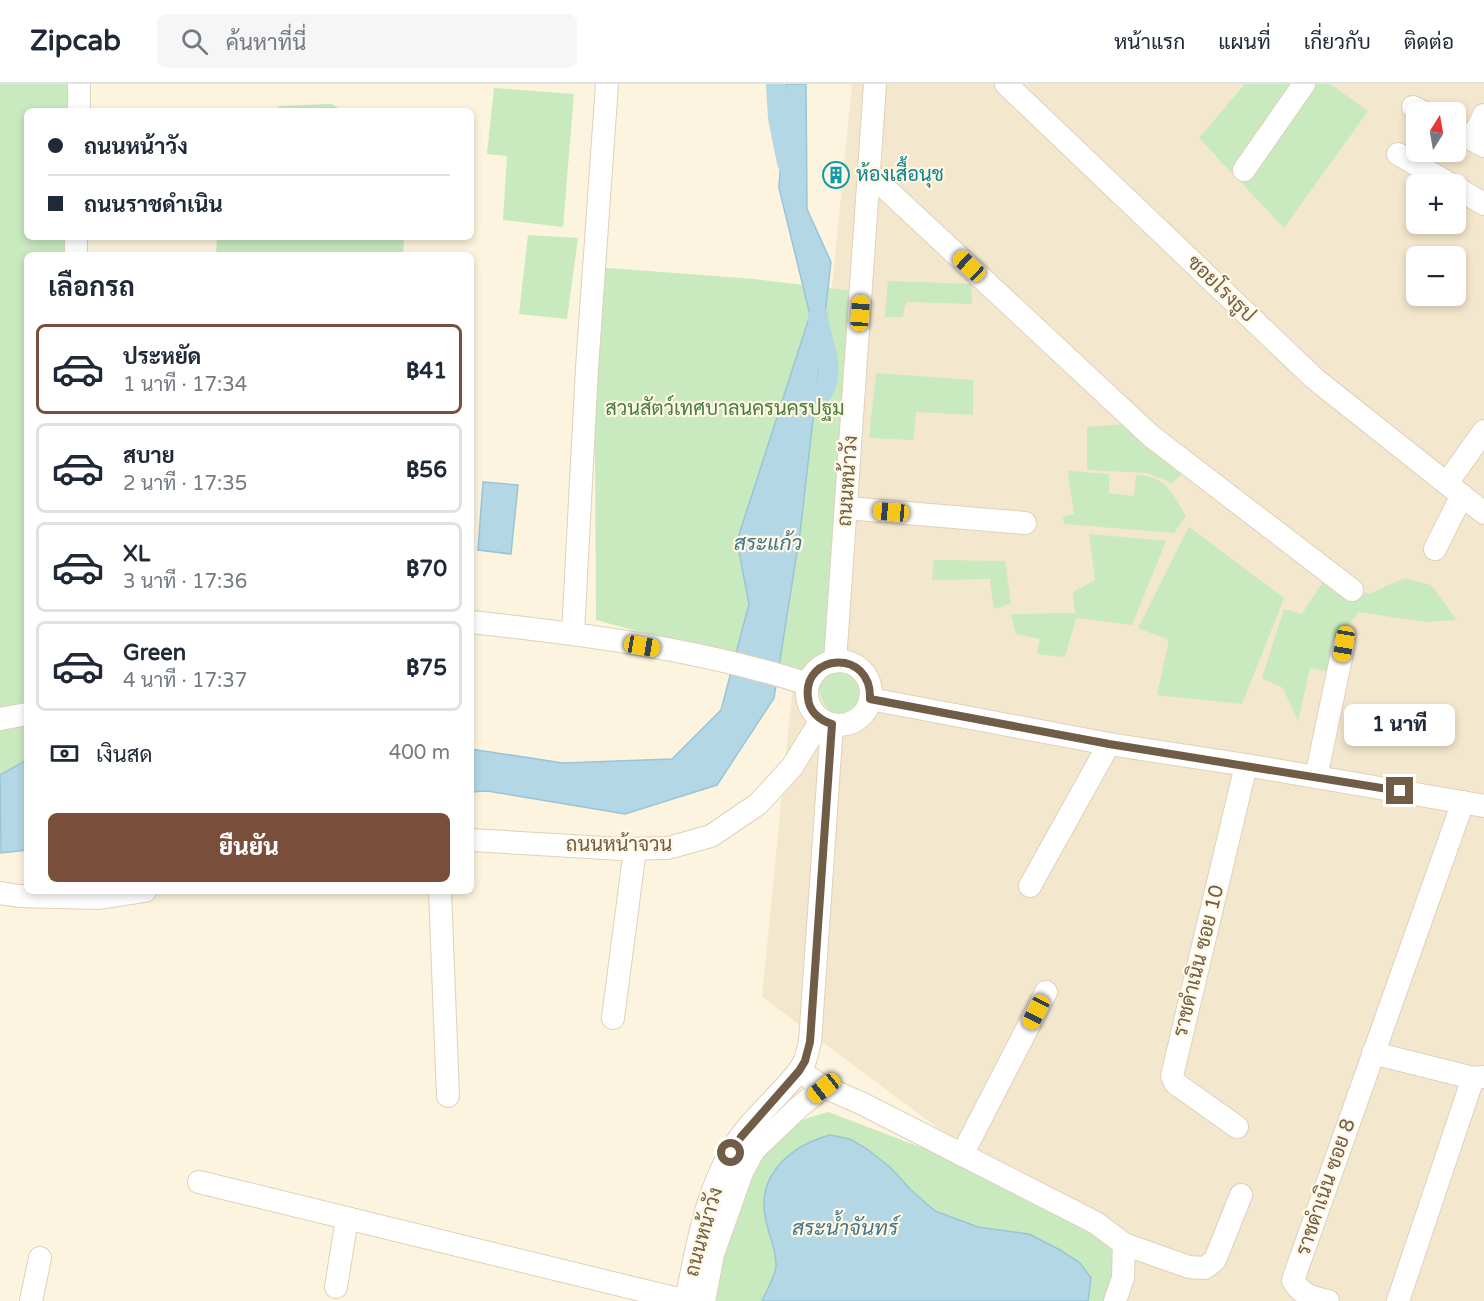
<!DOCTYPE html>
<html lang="th">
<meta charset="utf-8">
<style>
body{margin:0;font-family:"Varela Round",Sarabun,sans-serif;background:#f6f6f7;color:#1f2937;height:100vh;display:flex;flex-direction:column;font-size:22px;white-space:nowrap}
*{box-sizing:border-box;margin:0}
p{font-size:20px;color:#747a83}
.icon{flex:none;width:33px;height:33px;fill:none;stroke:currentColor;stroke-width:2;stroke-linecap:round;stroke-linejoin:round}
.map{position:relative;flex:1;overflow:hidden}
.panel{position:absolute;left:24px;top:168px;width:450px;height:642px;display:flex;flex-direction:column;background:#fff;border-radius:9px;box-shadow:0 3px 9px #0003}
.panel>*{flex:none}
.banner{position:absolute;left:24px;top:24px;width:450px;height:132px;border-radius:9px;box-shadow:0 3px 9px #0003;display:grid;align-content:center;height:132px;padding:0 24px;background:#fff}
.needle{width:39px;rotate:11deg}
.fabs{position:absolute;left:1406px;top:18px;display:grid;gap:12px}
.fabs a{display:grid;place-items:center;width:60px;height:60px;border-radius:9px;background:#fff;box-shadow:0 3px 9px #0003;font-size:30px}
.end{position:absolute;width:27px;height:27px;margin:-14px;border:8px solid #715c47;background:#fff;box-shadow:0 0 0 3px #fff}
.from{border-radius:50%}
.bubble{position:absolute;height:42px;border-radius:9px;background:#fff;box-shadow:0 3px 9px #0003;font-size:20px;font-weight:800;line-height:42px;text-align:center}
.car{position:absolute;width:18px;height:36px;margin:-18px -9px;border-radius:8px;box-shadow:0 0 4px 2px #0007;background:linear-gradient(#f5c518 24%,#345 0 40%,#f5c518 0 76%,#345 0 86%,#f5c518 0)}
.banner b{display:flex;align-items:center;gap:21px;height:57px;font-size:22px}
.banner b+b{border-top:2px solid #e0e1e3}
.banner i{width:15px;height:15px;background:#1f2937}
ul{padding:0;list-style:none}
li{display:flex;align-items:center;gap:18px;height:90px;margin:0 12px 9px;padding:0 12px;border:3px solid #e0e1e3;border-radius:9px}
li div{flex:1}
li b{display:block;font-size:22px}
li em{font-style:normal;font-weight:800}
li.active{border-color:#794f3c}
li>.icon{width:54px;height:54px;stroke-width:1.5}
h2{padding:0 24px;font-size:27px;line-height:72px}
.pay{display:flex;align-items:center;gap:15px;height:66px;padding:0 24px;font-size:22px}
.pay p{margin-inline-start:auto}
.primary-button{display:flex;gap:12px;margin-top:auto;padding:12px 24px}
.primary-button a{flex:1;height:69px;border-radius:9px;background:#794f3c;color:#fff;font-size:24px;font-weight:800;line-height:69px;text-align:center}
header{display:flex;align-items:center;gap:36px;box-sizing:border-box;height:84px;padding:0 30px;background:#fff;border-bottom:2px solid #e0e1e3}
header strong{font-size:28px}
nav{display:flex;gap:33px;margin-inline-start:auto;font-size:21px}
.search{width:420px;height:54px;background:#f6f6f7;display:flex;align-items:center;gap:15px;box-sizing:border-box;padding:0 21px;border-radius:9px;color:#747a83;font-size:22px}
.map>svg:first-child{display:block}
.residential{fill:#f3e7cd;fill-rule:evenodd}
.green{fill:#c9e9be}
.water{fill:#b4d7e5;stroke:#9ac5d6;stroke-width:1.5}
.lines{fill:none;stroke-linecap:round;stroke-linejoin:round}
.canal{stroke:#b4d7e5;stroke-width:20}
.minor-casing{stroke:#dfd1bb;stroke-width:24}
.minor{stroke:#fff;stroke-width:22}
.route{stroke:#715c47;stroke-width:8}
.labels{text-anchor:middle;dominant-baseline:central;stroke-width:4.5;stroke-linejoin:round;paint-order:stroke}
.culture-label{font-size:20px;fill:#0d838f;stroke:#fff8e4;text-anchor:start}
.street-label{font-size:20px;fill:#715c47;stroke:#fff8e4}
.park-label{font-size:20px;fill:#4b7d41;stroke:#fff8e4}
.water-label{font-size:21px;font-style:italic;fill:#43768c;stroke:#fff8e4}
</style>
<header>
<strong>Zipcab</strong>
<div class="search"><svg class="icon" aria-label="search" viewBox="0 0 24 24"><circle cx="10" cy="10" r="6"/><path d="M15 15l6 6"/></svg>ค้นหาที่นี่</div>
<nav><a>หน้าแรก</a><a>แผนที่</a><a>เกี่ยวกับ</a><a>ติดต่อ</a></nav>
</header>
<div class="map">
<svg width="1484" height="1217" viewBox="0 0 1484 1217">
<rect width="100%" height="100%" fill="#fcf4de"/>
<path class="residential" d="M 852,0 L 1484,0 L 1484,1217 L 1087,1217 L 1091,1158 L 762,913 ZM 1416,28 L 1455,28 L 1455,68 L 1416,68 ZM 1416,100 L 1455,100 L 1455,140 L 1416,140 ZM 1416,172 L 1455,172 L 1455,212 L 1416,212 Z"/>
<g class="green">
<path d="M 0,0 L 70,0 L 69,27 L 27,27 L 27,153 L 65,153 L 64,171 L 27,171 L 27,687 L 0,712 Z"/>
<path d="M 1245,0 L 1330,0 L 1368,27 L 1284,144 L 1199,54 Z"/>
<path d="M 494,4 L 574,10 L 563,143 L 503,136 L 507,72 L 487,70 Z"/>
<path d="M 331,20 L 344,27 L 271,27 L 280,22 Z"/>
<path d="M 528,151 L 578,154 L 567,235 L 519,230 Z"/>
<path d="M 217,153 L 404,153 L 403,171 L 216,171 Z"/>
<path d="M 594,183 L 754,195 L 862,208 L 842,585 L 853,588 C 867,612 861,634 830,628 L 823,618 L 819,604 L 821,599 L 811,594 L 596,536 Z"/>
<path d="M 888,197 L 971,200 L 972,220 L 906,218 L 903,233 L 885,233 Z"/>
<path d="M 876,289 L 973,296 L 973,331 L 916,328 L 913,356 L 869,354 Z"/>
<path d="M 1127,340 L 1186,387 L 1172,399 L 1147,389 L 1087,386 L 1087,343 Z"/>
<path d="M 1068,387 L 1109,390 L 1109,409 L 1134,412 L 1136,391 C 1167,392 1172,409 1186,432 L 1174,449 L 1064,440 L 1063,433 L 1074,430 Z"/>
<path d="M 1189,443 L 1284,514 L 1242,620 L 1157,611 L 1169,556 L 1138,544 Z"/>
<path d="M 1089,450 L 1166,457 L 1132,541 L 1076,534 L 1065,573 L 1037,570 L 1040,555 L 1016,550 L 1011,530 L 1075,529 L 1073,508 L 1095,496 Z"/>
<path d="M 934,476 L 1005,477 L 1011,519 L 994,525 L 990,495 L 932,496 Z"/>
<path d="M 1405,494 L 1431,501 L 1457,536 L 1425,538 L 1359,528 L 1340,552 L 1331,588 L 1310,584 L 1298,638 L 1283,604 L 1262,594 L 1284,525 L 1302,530 L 1324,496 L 1345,508 L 1371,509 Z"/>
<path d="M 828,1028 L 1012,1098 L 1119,1164 L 1113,1217 L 706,1217 L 715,1170 L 772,1051 L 808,1034 Z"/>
</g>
<g class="water">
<path d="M 786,0 L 806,0 L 807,125 L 831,178 L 800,449 L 774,614 L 717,701 L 625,730 L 487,707 L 471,708 L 471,665 L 563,679 L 672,675 L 721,626 L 749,520 L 737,457 L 810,231 L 779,104 Z"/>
<path d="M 483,398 L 518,401 L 511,470 L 478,466 Z"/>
<path d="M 25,677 L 27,677 L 27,766 L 1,769 L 0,691 Z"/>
<path d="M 830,1051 L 850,1055 L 867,1065 L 891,1084 L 911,1106 L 935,1127 L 978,1143 L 1029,1150 L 1060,1166 L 1080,1179 L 1091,1194 L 1088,1217 L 762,1217 C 766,1207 775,1193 776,1183 C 777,1167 769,1152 766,1137 C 755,1092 790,1062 830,1051 Z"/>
</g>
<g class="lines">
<g class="canal">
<path d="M 776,0 L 778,34 L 787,79"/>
<path d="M 799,334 C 804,323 819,316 824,306 C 836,280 820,258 818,232"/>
</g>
<defs>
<g id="minor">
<path d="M 1006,0 L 1315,295 L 1484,429"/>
<path d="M 1413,23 L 1423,28"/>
<path d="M 79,27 L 79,0"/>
<path d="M 1455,46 L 1484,62"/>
<path d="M 1472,55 L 1484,31"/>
<path d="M 1398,70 L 1450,100"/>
<path d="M 1244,86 L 1304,0"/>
<path d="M 869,89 L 1151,352 L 1352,506"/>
<path d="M 1455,103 L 1484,120"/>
<path d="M 76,171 L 76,153"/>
<path d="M 1447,399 L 1484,347"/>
<path d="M 847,424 L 1025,439"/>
<path d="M 1435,465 L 1462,411"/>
<path d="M 471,538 C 584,550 699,565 808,600"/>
<path d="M 573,549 L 587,284 L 607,0"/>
<circle cx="839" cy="609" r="32"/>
<path d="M 835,578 L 875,0"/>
<path d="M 870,615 L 1109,660 L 1246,681 L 1484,722"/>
<path d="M 0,635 L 27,630"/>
<path d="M 1316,693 L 1344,560"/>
<path d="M 471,756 L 621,765 L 668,764 L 711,752 L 758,720 L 792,683 L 821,636"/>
<path d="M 1030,802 L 1109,660"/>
<path d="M 440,807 L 448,1012"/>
<path d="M 0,809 L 19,812 L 99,814 L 145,807"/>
<path d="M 613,934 L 635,765"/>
<path d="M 1373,969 L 1473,994 L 1484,993"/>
<path d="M 799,987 L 824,1003 L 861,1019 L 1096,1139 L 1124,1160 L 1123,1194 L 1115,1217"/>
<path d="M 1237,1043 L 1175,999 L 1172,992 L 1246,681"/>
<path d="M 962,1071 L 1046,908"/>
<path d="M 199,1098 L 686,1217"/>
<path d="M 1124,1160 L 1189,1183 L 1205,1184 L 1215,1176 L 1241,1111"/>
<path d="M 336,1203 L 347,1134"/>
<path d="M 31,1217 L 40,1174"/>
<path d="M 686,1217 C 697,1162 707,1099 741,1052 C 758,1029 781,1010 799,987 L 805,977 L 810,958 L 832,640"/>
<path d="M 704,1217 L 713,1170 L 742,1088 L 754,1066 L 799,1023 L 824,1003"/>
<path d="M 1328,1217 C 1313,1214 1301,1211 1293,1196 L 1463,718"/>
<path d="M 1398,1217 L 1473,994"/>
</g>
</defs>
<use href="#minor" class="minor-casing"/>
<use href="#minor" class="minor"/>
</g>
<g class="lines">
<path class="route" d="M 731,1069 L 741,1053 L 799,987 L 805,977 L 810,958 L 832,640 C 819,636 809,627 808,614 C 802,569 872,564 870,615 L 1109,660 L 1400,707"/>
</g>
<defs>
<symbol id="building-ring" viewBox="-11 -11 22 22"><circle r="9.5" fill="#fff8e4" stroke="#0f9aa8" stroke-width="1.5"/><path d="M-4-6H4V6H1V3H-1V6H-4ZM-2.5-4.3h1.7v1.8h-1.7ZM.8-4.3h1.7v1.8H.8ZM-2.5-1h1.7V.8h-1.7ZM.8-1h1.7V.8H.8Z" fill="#0f9aa8"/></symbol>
</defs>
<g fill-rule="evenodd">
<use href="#building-ring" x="821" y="76" width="30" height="30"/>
</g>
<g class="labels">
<g class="culture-label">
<text x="856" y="91">ห้องเสื้อนุช</text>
</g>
<g class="street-label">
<text transform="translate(1221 205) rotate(44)">ซอยโรงธูป</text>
<text transform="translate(848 397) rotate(-86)">ถนนหน้าวัง</text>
<text x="619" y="761">ถนนหน้าจวน</text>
<text transform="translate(1199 877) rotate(-76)">ราชดำเนิน ซอย 10</text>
<text transform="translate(1326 1103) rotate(-71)">ราชดำเนิน ซอย 8</text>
<text transform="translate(704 1148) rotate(-74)">ถนนหน้าวัง</text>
</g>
<g class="park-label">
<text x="725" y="325">สวนสัตว์เทศบาลนครนครปฐม</text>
</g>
<g class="water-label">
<text x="768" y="459">สระแก้ว</text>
<text x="845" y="1144">สระน้ำจันทร์</text>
</g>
</g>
</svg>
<div class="fabs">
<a><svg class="needle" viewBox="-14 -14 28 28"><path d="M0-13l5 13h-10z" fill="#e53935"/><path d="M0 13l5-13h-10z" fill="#747a83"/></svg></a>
<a>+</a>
<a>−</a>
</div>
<i class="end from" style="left:731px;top:1069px"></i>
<i class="end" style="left:1400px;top:707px"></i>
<div class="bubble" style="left:1344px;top:620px;width:111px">1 นาที</div>
<i class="car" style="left:969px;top:182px;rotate:313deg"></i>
<i class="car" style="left:860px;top:229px;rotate:4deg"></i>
<i class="car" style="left:891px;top:428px;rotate:275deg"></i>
<i class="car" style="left:1344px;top:560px;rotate:190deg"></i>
<i class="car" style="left:642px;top:562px;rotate:100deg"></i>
<i class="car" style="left:1036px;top:928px;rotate:207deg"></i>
<i class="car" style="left:824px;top:1004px;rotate:232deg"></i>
<div class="banner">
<b><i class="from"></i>ถนนหน้าวัง</b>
<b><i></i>ถนนราชดำเนิน</b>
</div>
<section class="panel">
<h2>เลือกรถ</h2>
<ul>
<li class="active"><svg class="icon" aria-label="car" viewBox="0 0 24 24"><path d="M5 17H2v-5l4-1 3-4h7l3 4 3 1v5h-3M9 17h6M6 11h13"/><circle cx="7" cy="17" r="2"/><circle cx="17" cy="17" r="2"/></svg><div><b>ประหยัด</b><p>1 นาที · 17:34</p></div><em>฿41</em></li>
<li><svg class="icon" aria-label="car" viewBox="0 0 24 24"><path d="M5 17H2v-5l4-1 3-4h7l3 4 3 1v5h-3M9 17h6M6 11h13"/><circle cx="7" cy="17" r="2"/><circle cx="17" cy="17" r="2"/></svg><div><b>สบาย</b><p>2 นาที · 17:35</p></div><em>฿56</em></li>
<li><svg class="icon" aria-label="car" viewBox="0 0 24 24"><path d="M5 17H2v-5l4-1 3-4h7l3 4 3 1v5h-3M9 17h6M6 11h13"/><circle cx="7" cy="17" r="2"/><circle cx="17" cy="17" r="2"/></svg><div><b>XL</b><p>3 นาที · 17:36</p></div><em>฿70</em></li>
<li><svg class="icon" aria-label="car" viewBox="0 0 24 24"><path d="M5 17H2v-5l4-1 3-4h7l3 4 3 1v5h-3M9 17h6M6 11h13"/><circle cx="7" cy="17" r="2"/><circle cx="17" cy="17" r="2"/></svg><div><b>Green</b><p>4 นาที · 17:37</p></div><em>฿75</em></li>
</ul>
<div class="pay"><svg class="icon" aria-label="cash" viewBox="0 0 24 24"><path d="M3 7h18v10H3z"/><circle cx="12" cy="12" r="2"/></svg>เงินสด<p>400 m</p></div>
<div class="primary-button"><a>ยืนยัน</a></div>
</section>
</div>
